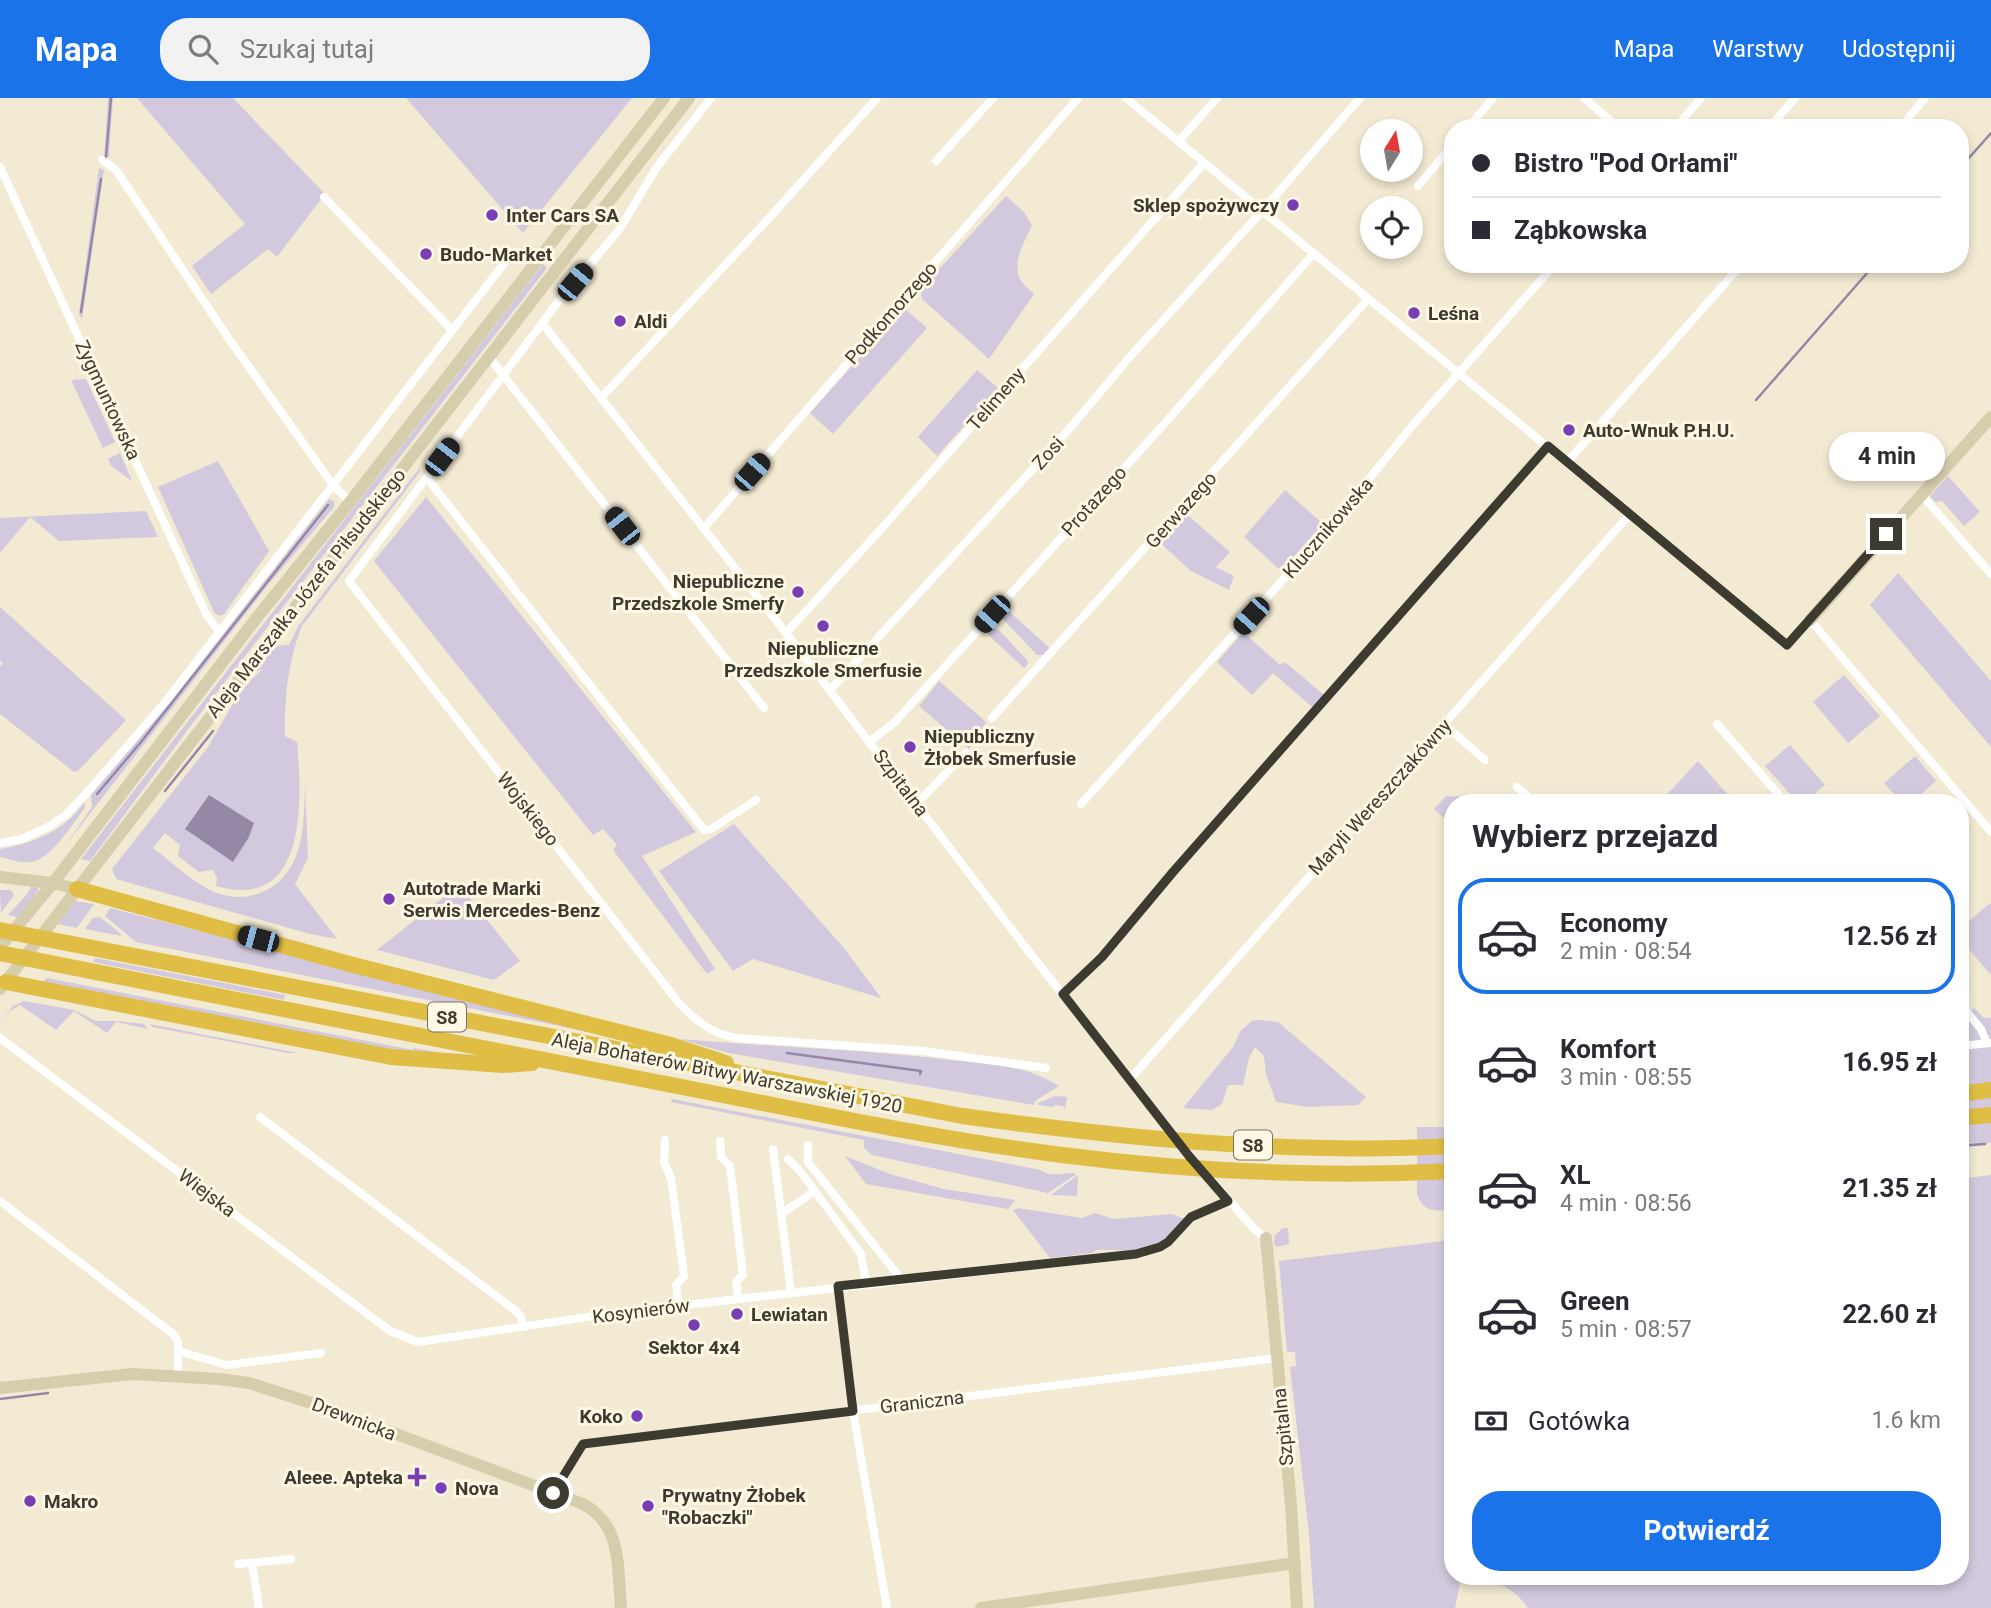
<!DOCTYPE html>
<html lang="pl">
<meta charset="utf-8">
<style>
body{margin:0;font-family:Roboto,sans-serif;background:#f2f2f3;color:#2b2b33;height:100vh;display:flex;flex-direction:column;font-size:26px;white-space:nowrap}
*{box-sizing:border-box;margin:0}
p{font-size:23px;color:#7c7c81}
.icon{flex:none;width:38px;height:38px;fill:none;stroke:currentColor;stroke-width:2;stroke-linecap:round;stroke-linejoin:round}
.map{position:relative;flex:1;overflow:hidden}
.side{position:absolute;left:1444px;top:696px;width:525px;height:791px;display:flex;flex-direction:column;background:#fff;border-radius:28px;box-shadow:0 4px 10px #0003}
.side>*{flex:none}
.top-card{position:absolute;left:1444px;top:21px;width:525px;height:154px;border-radius:28px;box-shadow:0 4px 10px #0003;display:grid;align-content:center;height:154px;padding:0 28px;background:#fff}
.needle{width:46px;rotate:11deg}
.tools{position:absolute;left:1360px;top:21px;display:grid;gap:14px}
.tools a{display:grid;place-items:center;width:63px;height:63px;border-radius:50%;background:#fff;box-shadow:0 4px 10px #0003;font-size:35px}
.end{position:absolute;width:32px;height:32px;margin:-16px;border:9px solid #3d3a30;background:#fff;box-shadow:0 0 0 4px #fff}
.from{border-radius:50%}
.bubble{position:absolute;height:49px;border-radius:24px;background:#fff;box-shadow:0 4px 10px #0003;font-size:23px;font-weight:700;line-height:49px;text-align:center}
.car{position:absolute;width:21px;height:42px;margin:-21px -10px;border-radius:9px;box-shadow:0 0 5px 2px #0007;background:linear-gradient(#222 24%,#8ab4d8 0 40%,#222 0 76%,#8ab4d8 0 86%,#222 0)}
.top-card b{display:flex;align-items:center;gap:24px;height:66px;font-size:26px}
.top-card b+b{border-top:2px solid #e1e1e2}
.top-card i{width:18px;height:18px;background:#2b2b33}
ul{padding:0;list-style:none}
li{display:flex;align-items:center;gap:21px;height:116px;margin:0 14px 10px;padding:0 14px;border:4px solid transparent;border-radius:28px}
li div{flex:1}
li b{display:block;font-size:26px}
li em{font-style:normal;font-weight:700}
li.on{border-color:#1a73e8}
li>.icon{width:63px;height:63px;stroke-width:1.5}
h2{padding:0 28px;font-size:32px;line-height:84px}
.pay{display:flex;align-items:center;gap:18px;height:77px;padding:0 28px;font-size:26px}
.pay p{margin-inline-start:auto}
.action{display:flex;gap:14px;margin-top:auto;padding:14px 28px}
.action a{flex:1;height:80px;border-radius:28px;background:#1a73e8;color:#fff;font-size:28px;font-weight:700;line-height:80px;text-align:center}
header{display:flex;align-items:center;gap:42px;box-sizing:border-box;height:98px;padding:0 35px;background:#1a73e8;color:#fff}
header strong{font-size:33px}
nav{display:flex;gap:38px;margin-inline-start:auto;font-size:24px}
.search{width:490px;height:63px;background:#f2f2f3;display:flex;align-items:center;gap:18px;box-sizing:border-box;padding:0 24px;border-radius:28px;color:#7c7c81;font-size:26px}
.map>svg:first-child{display:block}
.green{fill:#d2c9de}
.water{fill:#9588a7}
.lines{fill:none;stroke-linecap:round;stroke-linejoin:round}
.stream{stroke:#9588a7;stroke-width:2.5}
.street{stroke:#fff;stroke-width:8}
.secondary{stroke:#d6cdad;stroke-width:12}
.highway{stroke:#e0bd45;stroke-width:16}
.route{stroke:#3d3a30;stroke-width:9}
.poi-dot{fill:#7a3eb4;stroke:#fef8e4;stroke-width:2.5}
.labels{text-anchor:middle;dominant-baseline:central;stroke-width:6;stroke-linejoin:round;paint-order:stroke}
.shield{fill:#fef8e4;stroke:#777366;stroke-width:2}
.shield-label{font-size:18px;font-weight:bold;fill:#3d3a30}
.poi-label{font-size:19px;font-weight:bold;fill:#3d3a30;stroke:#fef8e4;text-anchor:start}
.street-label{font-size:19px;fill:#3d3a30;stroke:#fef8e4}
</style>
<header>
<strong>Mapa</strong>
<div class="search"><svg class="icon" aria-label="search" viewBox="0 0 24 24"><circle cx="10" cy="10" r="6"/><path d="M15 15l6 6"/></svg>Szukaj tutaj</div>
<nav><a>Mapa</a><a>Warstwy</a><a>Udostępnij</a></nav>
</header>
<div class="map">
<svg width="1991" height="1510" viewBox="0 0 1991 1510">
<rect width="100%" height="100%" fill="#f2ead2"/>
<g class="green">
<path d="M 108,0 L 113,0 L 109,59 L 104,59 Z"/>
<path d="M 137,0 L 233,0 L 325,96 L 277,159 L 268,151 L 211,196 L 192,168 L 245,126 Z"/>
<path d="M 406,0 L 632,0 L 523,135 Z"/>
<path d="M 99,70 L 104,72 L 103,77 L 82,221 L 79,216 Z"/>
<path d="M 1006,98 L 1024,114 L 1032,128 C 1025,141 1013,163 1019,179 C 1021,185 1029,191 1034,196 L 989,261 L 922,201 L 920,192 Z"/>
<path d="M 543,166 L 547,170 L 189,630 L 90,763 L 81,761 Z"/>
<path d="M 904,210 L 927,230 L 833,336 L 810,315 Z"/>
<path d="M 977,272 L 998,290 L 937,358 L 918,339 Z"/>
<path d="M 86,281 L 115,344 L 103,350 L 71,282 Z"/>
<path d="M 120,355 L 132,383 L 111,368 L 108,361 Z"/>
<path d="M 218,363 L 269,453 L 224,516 L 219,518 L 214,514 L 158,389 Z"/>
<path d="M 421,368 L 419,375 L 302,528 C 288,562 284,602 285,638 L 297,644 C 302,702 308,815 216,788 L 217,780 L 213,772 L 199,774 L 178,758 L 180,747 L 165,735 L 153,750 C 173,765 192,784 214,794 C 229,800 247,801 262,794 C 305,776 304,726 305,686 L 308,760 L 295,786 L 337,841 L 310,836 L 116,781 L 112,771 L 208,649 L 235,602 L 252,581 L 263,571 L 255,574 C 264,560 270,546 289,547 L 299,527 Z"/>
<path d="M 1948,378 L 1980,414 L 1964,428 L 1942,403 L 1935,404 L 1930,398 Z"/>
<path d="M 1285,392 L 1323,426 L 1281,473 L 1244,439 Z"/>
<path d="M 426,399 L 696,734 L 642,758 L 715,871 L 707,876 L 613,752 L 617,747 L 603,731 L 593,737 L 374,463 Z"/>
<path d="M 329,401 L 334,403 L 334,409 L 267,488 L 64,749 L 92,709 L 91,697 L 167,608 Z"/>
<path d="M 146,413 L 158,439 L 59,443 L 30,419 L 0,455 L 0,420 Z"/>
<path d="M 1183,413 L 1230,454 L 1216,469 L 1234,478 L 1229,492 L 1191,473 L 1158,443 Z"/>
<path d="M 1898,475 L 1991,583 L 1991,649 L 1870,507 Z"/>
<path d="M 0,509 L 126,622 L 78,673 L 74,674 L 0,616 L 0,569 L 3,565 L 0,562 Z"/>
<path d="M 1004,509 L 1051,551 L 1046,557 L 1037,557 L 1002,520 L 1001,513 Z"/>
<path d="M 988,529 L 999,532 L 1027,562 L 1028,566 L 1024,570 L 984,533 Z"/>
<path d="M 1243,534 L 1280,567 L 1285,564 L 1324,597 L 1312,609 L 1273,575 L 1252,597 L 1217,564 Z"/>
<path d="M 1844,577 L 1880,618 L 1848,645 L 1813,604 Z"/>
<path d="M 939,583 L 986,624 L 969,651 L 919,608 Z"/>
<path d="M 1790,647 L 1825,687 L 1803,705 L 1798,705 L 1765,668 Z"/>
<path d="M 1915,658 L 1936,683 L 1911,705 L 1902,705 L 1884,685 Z"/>
<path d="M 1698,663 L 1735,705 L 1659,705 Z"/>
<path d="M 1446,698 L 1463,699 L 1468,705 L 1452,705 L 1452,728 L 1434,711 Z"/>
<path d="M 84,704 L 85,710 C 73,725 51,761 32,764 C 22,766 10,761 0,759 L 0,751 C 32,746 67,732 84,704 Z"/>
<path d="M 734,726 L 844,850 L 881,900 L 753,861 L 733,873 L 659,773 Z"/>
<path d="M 459,787 L 520,863 L 494,882 L 377,852 Z"/>
<path d="M 31,788 L 38,790 L 38,793 L 18,819 L 8,817 L 28,795 Z"/>
<path d="M 0,792 L 11,792 L 14,797 L 1,815 Z"/>
<path d="M 76,803 L 94,806 L 77,830 L 58,826 Z"/>
<path d="M 1990,805 L 1991,806 L 1991,877 L 1960,841 L 1960,831 Z"/>
<path d="M 110,810 L 600,936 L 136,844 L 105,818 Z"/>
<path d="M 100,819 L 121,836 L 121,838 L 85,831 L 93,820 Z"/>
<path d="M 95,860 L 285,897 L 284,902 L 93,864 Z"/>
<path d="M 47,880 L 413,952 L 414,950 L 449,956 L 416,955 L 381,950 L 42,885 Z"/>
<path d="M 24,903 L 74,912 L 96,923 L 116,923 L 144,926 L 148,931 L 116,924 L 107,935 L 74,913 L 56,932 L 20,907 L 10,913 L 0,925 L 13,908 Z"/>
<path d="M 1974,910 L 1983,919 L 1991,920 L 1991,1045 L 1960,1048 L 1960,928 L 1967,924 L 1964,920 Z"/>
<path d="M 1259,922 L 1278,924 L 1366,999 L 1358,1007 L 1309,1009 L 1276,1004 L 1266,976 L 1264,958 L 1255,949 L 1249,960 L 1243,987 L 1228,987 L 1222,1006 L 1212,1012 L 1183,1010 L 1233,949 L 1241,932 L 1252,923 Z"/>
<path d="M 149,926 L 298,955 L 288,955 L 153,929 Z"/>
<path d="M 679,941 C 770,949 861,951 951,962 C 991,967 1024,966 1059,988 L 1035,1003 L 1034,1007 L 728,955 Z"/>
<path d="M 1055,998 L 1067,999 L 1065,1011 L 1063,1008 L 1056,1007 L 1052,1009 L 1038,1007 L 1038,1005 Z"/>
<path d="M 672,1001 L 1041,1072 C 1051,1080 1063,1074 1075,1075 L 1075,1077 L 1048,1095 L 872,1057 L 864,1050 L 864,1042 L 671,1004 Z"/>
<path d="M 1417,1029 L 1452,1029 L 1452,1111 C 1435,1114 1423,1114 1417,1096 Z"/>
<path d="M 845,1058 L 890,1076 L 944,1091 L 1015,1102 L 1008,1111 L 866,1086 Z"/>
<path d="M 1078,1077 L 1077,1098 L 1051,1097 Z"/>
<path d="M 1991,1077 L 1991,1510 L 1528,1510 C 1510,1484 1490,1482 1460,1485 L 1455,1510 L 1314,1510 L 1309,1436 L 1290,1269 L 1296,1268 L 1295,1254 L 1287,1254 L 1279,1163 L 1452,1142 L 1452,1479 L 1960,1479 L 1960,1081 Z"/>
<path d="M 1018,1110 L 1082,1120 L 1095,1115 L 1114,1121 L 1172,1116 L 1185,1121 C 1177,1128 1170,1138 1161,1144 C 1142,1156 1116,1151 1096,1152 L 1092,1155 L 1050,1160 L 1013,1112 Z"/>
<path d="M 1283,1130 L 1288,1130 L 1289,1146 L 1277,1149 L 1274,1147 L 1275,1137 Z"/>
</g>
<path class="water" d="M 209,697 L 254,725 L 249,739 L 233,764 L 185,731 Z"/>
<g class="lines">
<g class="stream">
<path d="M 106,59 L 111,0"/>
<path d="M 1960,70 L 1991,35"/>
<path d="M 81,214 L 101,81"/>
<path d="M 1756,302 L 1875,166"/>
<path d="M 165,693 L 213,633"/>
<path d="M 97,696 L 141,644 L 328,407"/>
<path d="M 787,955 L 921,973 L 920,976"/>
<path d="M 1960,1048 L 1985,1046"/>
<path d="M 1446,1116 L 1452,1116"/>
<path d="M 0,1301 L 48,1295"/>
</g>
<g class="street">
<path d="M 711,0 L 657,69 L 619,132 L 558,204 L 349,483 L 679,905 C 696,923 712,936 737,940 L 923,953 L 1046,970"/>
<path d="M 1126,0 L 1787,547 L 1810,522 L 1991,734"/>
<path d="M 1584,0 L 1619,30"/>
<path d="M 1468,30 L 1493,0"/>
<path d="M 1675,30 L 1701,0"/>
<path d="M 1769,30 L 1795,0"/>
<path d="M 1900,30 L 1925,0"/>
<path d="M 1178,44 L 1217,0"/>
<path d="M 102,62 L 116,72 L 229,241 L 333,387 L 350,404"/>
<path d="M 936,63 L 993,0"/>
<path d="M 0,69 L 206,516 L 219,534"/>
<path d="M 1418,88 L 1452,48"/>
<path d="M 324,99 L 452,232"/>
<path d="M 542,225 L 786,535 L 1026,850 L 1190,1058 L 1255,1132 L 1266,1140"/>
<path d="M 489,259 L 764,610"/>
<path d="M 601,300 L 770,119 L 877,0"/>
<path d="M 1567,364 L 1742,166"/>
<path d="M 427,380 L 704,732 L 711,731 L 756,702"/>
<path d="M 1921,396 L 1991,476"/>
<path d="M 704,430 L 1078,0"/>
<path d="M 786,535 L 882,430 L 1204,65"/>
<path d="M 830,592 L 1065,336 L 1128,261 L 1262,113 L 1360,0"/>
<path d="M 992,620 L 1368,201"/>
<path d="M 1444,626 L 1485,662"/>
<path d="M 1717,626 L 1786,705"/>
<path d="M 869,644 L 895,624 L 1165,325 L 1313,156"/>
<path d="M 1517,689 L 1536,705"/>
<path d="M 916,706 L 966,655"/>
<path d="M 1081,706 L 1327,433 L 1412,328 L 1555,166"/>
<path d="M 0,745 L 22,741 L 48,729 L 67,716 L 91,690 L 166,603 L 509,159"/>
<path d="M 1063,896 L 1103,859 L 1173,774 L 1548,348"/>
<path d="M 1960,906 L 1981,931 L 1987,945"/>
<path d="M 0,940 L 390,1233 L 418,1244 L 615,1215 L 1136,1156 L 1160,1149 L 1168,1144 L 1191,1119 L 1228,1103"/>
<path d="M 1960,948 L 1991,945"/>
<path d="M 1130,981 L 1629,417"/>
<path d="M 260,1019 L 516,1213 L 521,1219 L 523,1229"/>
<path d="M 665,1042 L 664,1064 L 671,1080 L 684,1178 L 676,1187 L 679,1208"/>
<path d="M 720,1043 L 721,1059 L 730,1068 L 743,1177 L 736,1183 L 738,1201"/>
<path d="M 808,1047 L 808,1064 L 901,1181"/>
<path d="M 773,1051 L 791,1194"/>
<path d="M 788,1061 L 800,1073 L 861,1156 L 866,1186"/>
<path d="M 0,1103 L 173,1236 L 178,1243 L 178,1278"/>
<path d="M 781,1116 L 815,1093"/>
<path d="M 838,1189 L 853,1313 L 887,1510"/>
<path d="M 178,1253 L 227,1267 L 321,1255"/>
<path d="M 553,1395 L 583,1346 L 1277,1260"/>
<path d="M 252,1465 L 259,1510"/>
<path d="M 238,1466 L 291,1461"/>
</g>
<g class="secondary">
<path d="M 1810,522 L 1991,319"/>
<path d="M 0,779 L 53,785 L 77,791"/>
<path d="M 0,849 L 53,785 L 255,522 L 350,404 L 664,0"/>
<path d="M 0,891 L 689,0"/>
<path d="M 1266,1140 L 1291,1407 L 1297,1510"/>
<path d="M 0,1290 L 132,1276 L 219,1281 L 249,1285 L 324,1309 L 583,1406 C 623,1427 617,1470 621,1510"/>
<path d="M 981,1510 L 1295,1465"/>
</g>
<g class="highway">
<path d="M 77,791 L 353,867 L 671,947 L 726,965"/>
<path d="M 0,832 L 962,1018 C 1124,1040 1289,1057 1452,1048"/>
<path d="M 0,855 C 215,898 431,940 646,982 C 781,1008 917,1038 1054,1056 C 1185,1073 1320,1080 1452,1073"/>
<path d="M 6,884 L 391,959 L 503,967 L 532,965"/>
<path d="M 1960,996 L 1991,992"/>
<path d="M 1960,1020 L 1991,1017"/>
</g>
</g>
<g class="lines">
<path class="route" d="M 553,1395 L 583,1346 L 853,1313 L 838,1188 L 1136,1156 L 1160,1149 L 1168,1144 L 1191,1119 L 1228,1103 L 1189,1058 L 1063,896 L 1102,859 L 1173,774 L 1548,348 L 1787,547 L 1886,436"/>
</g>
<g class="poi-dot">
<circle cx="1293" cy="107" r="7"/>
<circle cx="492" cy="117" r="7"/>
<circle cx="426" cy="156" r="7"/>
<circle cx="1414" cy="215" r="7"/>
<circle cx="620" cy="223" r="7"/>
<circle cx="1569" cy="332" r="7"/>
<circle cx="798" cy="494" r="7"/>
<circle cx="823" cy="528" r="7"/>
<circle cx="910" cy="649" r="7"/>
<circle cx="389" cy="801" r="7"/>
<circle cx="737" cy="1216" r="7"/>
<circle cx="694" cy="1227" r="7"/>
<circle cx="637" cy="1318" r="7"/>
<path d="M413.5 1368.5h7v7h7v7h-7v7h-7v-7h-7v-7h7z"/>
<circle cx="441" cy="1390" r="7"/>
<circle cx="30" cy="1403" r="7"/>
<circle cx="648" cy="1408" r="7"/>
</g>
<g class="labels">
<g class="shield">
<rect x="428" y="904.5" width="38" height="29" rx="5"/>
<rect x="1234" y="1032.5" width="38" height="29" rx="5"/>
</g>
<g class="shield-label">
<text x="447" y="919">S8</text>
<text x="1253" y="1047">S8</text>
</g>
<g class="poi-label">
<text x="1279" y="107" text-anchor="end">Sklep spożywczy</text>
<text x="506" y="117">Inter Cars SA</text>
<text x="440" y="156">Budo-Market</text>
<text x="1428" y="215">Leśna</text>
<text x="634" y="223">Aldi</text>
<text x="1583" y="332">Auto-Wnuk P.H.U.</text>
<text x="784" y="483" text-anchor="end">Niepubliczne<tspan x="784" dy="22">Przedszkole Smerfy</tspan></text>
<text x="823" y="550" text-anchor="middle">Niepubliczne<tspan x="823" dy="22">Przedszkole Smerfusie</tspan></text>
<text x="924" y="638">Niepubliczny<tspan x="924" dy="22">Żłobek Smerfusie</tspan></text>
<text x="403" y="790">Autotrade Marki<tspan x="403" dy="22">Serwis Mercedes-Benz</tspan></text>
<text x="751" y="1216">Lewiatan</text>
<text x="694" y="1249" text-anchor="middle">Sektor 4x4</text>
<text x="623" y="1318" text-anchor="end">Koko</text>
<text x="403" y="1379" text-anchor="end">Aleee. Apteka</text>
<text x="455" y="1390">Nova</text>
<text x="662" y="1397">Prywatny Żłobek<tspan x="662" dy="22">"Robaczki"</tspan></text>
<text x="44" y="1403">Makro</text>
</g>
<g class="street-label">
<text transform="translate(891 215) rotate(-49)">Podkomorzego</text>
<text transform="translate(996 301) rotate(-49)">Telimeny</text>
<text transform="translate(108 302) rotate(65)">Zygmuntowska</text>
<text transform="translate(1048 355) rotate(-48)">Zosi</text>
<text transform="translate(1094 403) rotate(-48)">Protazego</text>
<text transform="translate(1181 412) rotate(-48)">Gerwazego</text>
<text transform="translate(1328 430) rotate(-49)">Klucznikowska</text>
<text transform="translate(306 495) rotate(-52)">Aleja Marszałka Józefa Piłsudskiego</text>
<text transform="translate(901 685) rotate(53)">Szpitalna</text>
<text transform="translate(1380 699) rotate(-48)">Maryli Wereszczakówny</text>
<text transform="translate(528 711) rotate(52)">Wojskiego</text>
<text transform="translate(727 975) rotate(11)">Aleja Bohaterów Bitwy Warszawskiej 1920</text>
<text transform="translate(207 1095) rotate(37)">Wiejska</text>
<text transform="translate(641 1213) rotate(-7)">Kosynierów</text>
<text transform="translate(922 1304) rotate(-7)">Graniczna</text>
<text transform="translate(354 1321) rotate(21)">Drewnicka</text>
<text transform="translate(1283 1329) rotate(-96)">Szpitalna</text>
</g>
</g>
</svg>
<div class="tools">
<a><svg class="needle" viewBox="-14 -14 28 28"><path d="M0-13l5 13h-10z" fill="#e53935"/><path d="M0 13l5-13h-10z" fill="#7c7c81"/></svg></a>
<a><svg class="icon" aria-label="locate" viewBox="0 0 24 24"><circle cx="12" cy="12" r="6"/><path d="M12 2v4M12 18v4M2 12h4M18 12h4"/></svg></a>
</div>
<i class="end from" style="left:553px;top:1395px"></i>
<i class="end" style="left:1886px;top:436px"></i>
<div class="bubble" style="left:1829px;top:334px;width:116px">4 min</div>
<i class="car" style="left:575px;top:184px;rotate:40deg"></i>
<i class="car" style="left:442px;top:359px;rotate:37deg"></i>
<i class="car" style="left:752px;top:374px;rotate:41deg"></i>
<i class="car" style="left:622px;top:428px;rotate:322deg"></i>
<i class="car" style="left:992px;top:516px;rotate:222deg"></i>
<i class="car" style="left:1251px;top:518px;rotate:222deg"></i>
<i class="car" style="left:258px;top:841px;rotate:285deg"></i>
<div class="top-card">
<b><i class="from"></i>Bistro &quot;Pod Orłami&quot;</b>
<b><i></i>Ząbkowska</b>
</div>
<section class="side">
<h2>Wybierz przejazd</h2>
<ul>
<li class="on"><svg class="icon" aria-label="car" viewBox="0 0 24 24"><path d="M5 17H2v-5l4-1 3-4h7l3 4 3 1v5h-3M9 17h6M6 11h13"/><circle cx="7" cy="17" r="2"/><circle cx="17" cy="17" r="2"/></svg><div><b>Economy</b><p>2 min · 08:54</p></div><em>12.56 zł</em></li>
<li><svg class="icon" aria-label="car" viewBox="0 0 24 24"><path d="M5 17H2v-5l4-1 3-4h7l3 4 3 1v5h-3M9 17h6M6 11h13"/><circle cx="7" cy="17" r="2"/><circle cx="17" cy="17" r="2"/></svg><div><b>Komfort</b><p>3 min · 08:55</p></div><em>16.95 zł</em></li>
<li><svg class="icon" aria-label="car" viewBox="0 0 24 24"><path d="M5 17H2v-5l4-1 3-4h7l3 4 3 1v5h-3M9 17h6M6 11h13"/><circle cx="7" cy="17" r="2"/><circle cx="17" cy="17" r="2"/></svg><div><b>XL</b><p>4 min · 08:56</p></div><em>21.35 zł</em></li>
<li><svg class="icon" aria-label="car" viewBox="0 0 24 24"><path d="M5 17H2v-5l4-1 3-4h7l3 4 3 1v5h-3M9 17h6M6 11h13"/><circle cx="7" cy="17" r="2"/><circle cx="17" cy="17" r="2"/></svg><div><b>Green</b><p>5 min · 08:57</p></div><em>22.60 zł</em></li>
</ul>
<div class="pay"><svg class="icon" aria-label="cash" viewBox="0 0 24 24"><path d="M3 7h18v10H3z"/><circle cx="12" cy="12" r="2"/></svg>Gotówka<p>1.6 km</p></div>
<div class="action"><a>Potwierdź</a></div>
</section>
</div>
